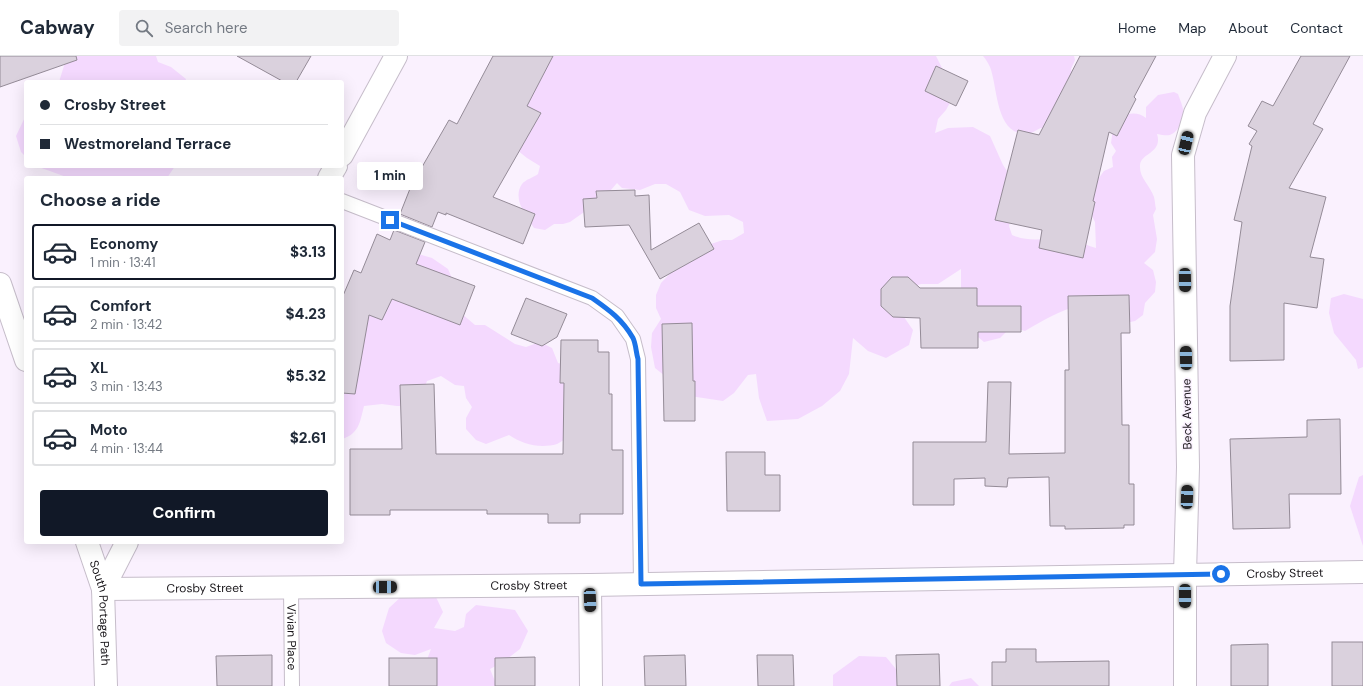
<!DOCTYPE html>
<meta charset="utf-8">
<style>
body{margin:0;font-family:"DM Sans",sans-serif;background:#f2f2f3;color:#1f2937;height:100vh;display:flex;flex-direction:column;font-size:15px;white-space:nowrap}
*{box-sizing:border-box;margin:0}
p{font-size:13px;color:#747a83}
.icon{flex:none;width:22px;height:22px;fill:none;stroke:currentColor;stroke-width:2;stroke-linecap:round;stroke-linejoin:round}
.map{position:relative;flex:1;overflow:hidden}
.drawer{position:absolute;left:24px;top:120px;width:320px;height:368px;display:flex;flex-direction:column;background:#fff;border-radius:4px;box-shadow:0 4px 16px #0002}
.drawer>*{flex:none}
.banner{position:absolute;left:24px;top:24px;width:320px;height:88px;border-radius:4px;box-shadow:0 4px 16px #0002;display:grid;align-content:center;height:88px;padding:0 16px;background:#fff}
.end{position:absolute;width:18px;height:18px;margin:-9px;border:5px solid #1a73e8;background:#fff;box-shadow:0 0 0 2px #fff}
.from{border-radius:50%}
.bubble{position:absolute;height:28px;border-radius:4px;background:#fff;box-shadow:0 4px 16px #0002;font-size:13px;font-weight:800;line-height:28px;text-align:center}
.car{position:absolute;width:12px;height:24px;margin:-12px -6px;border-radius:5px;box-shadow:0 0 3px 1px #0007;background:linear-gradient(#222 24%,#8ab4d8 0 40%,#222 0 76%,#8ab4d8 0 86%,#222 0)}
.banner b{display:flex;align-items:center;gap:14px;height:38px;font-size:15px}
.banner b+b{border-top:1px solid #e0e1e3}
.banner i{width:10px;height:10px;background:#1f2937}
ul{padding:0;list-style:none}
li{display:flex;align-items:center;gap:12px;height:56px;margin:0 8px 6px;padding:0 8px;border:2px solid #e0e1e3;border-radius:4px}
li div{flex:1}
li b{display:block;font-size:15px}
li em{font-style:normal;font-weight:800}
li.selected{border-color:#111827}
li>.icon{width:36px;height:36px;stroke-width:1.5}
h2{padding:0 16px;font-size:18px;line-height:48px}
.button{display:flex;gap:8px;margin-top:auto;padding:8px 16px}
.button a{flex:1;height:46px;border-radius:4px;background:#111827;color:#fff;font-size:16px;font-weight:800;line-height:46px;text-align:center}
header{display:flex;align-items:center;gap:24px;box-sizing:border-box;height:56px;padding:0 20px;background:#fff;border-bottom:1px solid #e0e1e3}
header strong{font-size:19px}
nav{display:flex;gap:22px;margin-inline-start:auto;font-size:14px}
.search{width:280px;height:36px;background:#f2f2f3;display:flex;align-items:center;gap:10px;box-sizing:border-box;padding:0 14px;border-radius:4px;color:#747a83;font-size:15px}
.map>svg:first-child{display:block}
.green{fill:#f4d9fe}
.building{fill:#dad1dd;stroke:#948b97}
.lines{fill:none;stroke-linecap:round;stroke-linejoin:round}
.service-casing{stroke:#c6bdca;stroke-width:16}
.minor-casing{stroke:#c6bdca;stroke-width:24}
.tertiary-casing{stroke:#c6bdca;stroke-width:24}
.secondary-casing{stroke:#c6bdca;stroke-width:24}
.service{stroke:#fff;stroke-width:14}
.minor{stroke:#fff;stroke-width:22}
.tertiary{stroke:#fff;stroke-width:22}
.secondary{stroke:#fff;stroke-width:22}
.route{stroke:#1a73e8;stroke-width:5}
.labels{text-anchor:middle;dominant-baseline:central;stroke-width:3;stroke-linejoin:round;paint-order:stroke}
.street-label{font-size:12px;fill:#181519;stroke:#faf1fe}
</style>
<header>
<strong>Cabway</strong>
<div class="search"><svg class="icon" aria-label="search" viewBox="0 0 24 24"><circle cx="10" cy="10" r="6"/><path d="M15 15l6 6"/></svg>Search here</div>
<nav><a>Home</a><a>Map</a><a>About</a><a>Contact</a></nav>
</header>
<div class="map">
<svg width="1363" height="630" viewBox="0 0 1363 630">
<rect width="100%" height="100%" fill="#faf1fe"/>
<g class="green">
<path d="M 67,0 L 156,0 L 158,6 L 171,11 L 186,23 L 185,26 L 59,26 Z"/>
<path d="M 528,0 L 936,0 L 945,18 L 953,41 L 946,54 L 938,63 L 935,77 L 948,72 L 973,71 L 990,80 L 1003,109 L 1011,121 L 1011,162 L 1009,170 L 1012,179 C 1032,188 1051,180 1072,183 C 1080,185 1087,190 1096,192 L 1095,166 L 1089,154 L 1090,134 L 1104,115 L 1113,111 L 1112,101 L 1116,95 L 1111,87 C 1112,82 1112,76 1114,71 C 1119,58 1135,53 1146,62 L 1146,51 L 1158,39 L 1174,36 L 1178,38 C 1183,52 1187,58 1179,71 C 1172,81 1168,80 1157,78 C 1163,97 1141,97 1140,109 C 1139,122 1150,129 1154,141 C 1155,145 1155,149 1156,153 L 1153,159 L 1157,183 L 1155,196 L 1144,207 L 1153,214 L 1156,226 L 1155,236 L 1145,247 L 1143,259 L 1135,265 L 1106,271 L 1081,248 C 1060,255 1043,264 1025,275 L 1011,271 L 1000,282 L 984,286 L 965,270 L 961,244 L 961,213 L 938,228 L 921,228 L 904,234 L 899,254 L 913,274 L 909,289 L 886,302 L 868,295 L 853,282 L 849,318 L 840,335 L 822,350 L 798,363 L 767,365 L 759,342 L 756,318 L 748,319 L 734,337 L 723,345 L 690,340 L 655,312 L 651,291 L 652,277 L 661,263 L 656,252 L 656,239 L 661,227 L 680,207 L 702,191 L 723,184 L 732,184 L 744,177 L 743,166 L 729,159 L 705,160 L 689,154 L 680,136 L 666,128 L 655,128 L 640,134 L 622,132 L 617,127 L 604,142 L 570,166 L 563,168 L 554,168 L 545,174 L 534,172 C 526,160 512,143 522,128 C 525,124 534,121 538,118 L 540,110 L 527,102 L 507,86 Z"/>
<path d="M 983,0 L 1074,0 L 1075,4 L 1071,13 L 1075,30 L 1053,70 C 1049,71 1045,71 1041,72 C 1036,74 1031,78 1027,78 C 995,79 998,31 990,11 C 988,7 986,3 983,0 Z"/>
<path d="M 26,59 L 26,101 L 21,96 L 16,80 Z"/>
<path d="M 36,110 L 175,110 L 167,122 L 107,122 L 105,120 L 102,122 L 69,122 Z"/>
<path d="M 408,195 L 432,202 L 448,213 L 454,227 L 461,257 L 475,269 L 485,269 L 515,288 L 526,291 L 540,286 L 552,292 L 558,307 L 571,310 L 570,380 C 566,382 561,386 557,388 C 540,393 522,388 509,379 L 486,388 L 476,384 L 466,373 L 466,362 L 472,351 L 466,342 L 464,330 L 455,329 L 441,320 L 427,325 L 424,333 L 410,350 L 397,350 L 382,348 L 364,350 C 360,366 359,378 342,383 L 342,330 L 357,277 Z"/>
<path d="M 1344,238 L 1363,243 L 1363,311 L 1358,313 L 1356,304 L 1334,277 L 1329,257 L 1331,242 Z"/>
<path d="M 1363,419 L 1363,490 L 1350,450 L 1359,421 Z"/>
<path d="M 404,538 L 436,541 L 443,556 L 434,572 L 455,575 L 464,571 L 466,558 L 476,549 L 515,554 L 528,575 L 520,593 L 503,606 L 490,613 L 497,630 L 417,630 L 431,593 L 415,599 L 401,597 L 386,587 L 382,575 L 389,552 Z"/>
<path d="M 859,600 L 886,601 L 900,618 L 902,630 L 833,630 L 833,619 Z"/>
<path d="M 971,622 L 979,630 L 949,630 L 952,626 Z"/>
</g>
<g class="building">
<path d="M 0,0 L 76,0 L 77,4 L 0,31 Z"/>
<path d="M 237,0 L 311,0 L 296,26 L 284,26 Z"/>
<path d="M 493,0 L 553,0 L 527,50 L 541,57 L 493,141 L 535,158 L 523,188 L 446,157 L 446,159 L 438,156 L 432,171 L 400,158 L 419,110 L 422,111 L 449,64 L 457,68 Z"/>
<path d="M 1080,0 L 1156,0 L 1134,41 L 1136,43 L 1117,80 L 1109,76 L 1093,145 L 1095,146 L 1083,202 L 1039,192 L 1042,174 L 995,164 L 1018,74 L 1039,79 Z"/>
<path d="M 1301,0 L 1350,0 L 1313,68 L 1323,73 L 1289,132 L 1326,141 L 1310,201 L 1324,203 L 1317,252 L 1284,247 L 1284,304 L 1230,305 L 1230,250 L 1242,166 L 1234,164 L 1252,90 L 1249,88 L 1257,75 L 1248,70 L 1262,45 L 1273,50 Z"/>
<path d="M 936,10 L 968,25 L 956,50 L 925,35 Z"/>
<path d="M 635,134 L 635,140 L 649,139 L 651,194 L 699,167 L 714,193 L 660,223 L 629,169 L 585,171 L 583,143 L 597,142 L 596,135 Z"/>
<path d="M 394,174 L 425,186 L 416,208 L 475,230 L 460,269 L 392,243 L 382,264 L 369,259 L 355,338 L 342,337 L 342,242 L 354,214 L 361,217 L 377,178 L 390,184 Z"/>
<path d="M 892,221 L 908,221 L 920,232 L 977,232 L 977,250 L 1021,250 L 1021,276 L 978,276 L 978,292 L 921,292 L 920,262 L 893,261 L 881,250 L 881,233 Z"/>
<path d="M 1129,239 L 1130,277 L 1121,277 L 1122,369 L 1129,369 L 1129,428 L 1134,428 L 1134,469 L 1124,469 L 1124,472 L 1065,473 L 1065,470 L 1050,470 L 1049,421 L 1008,422 L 1007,431 L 985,430 L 985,422 L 954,423 L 954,449 L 913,449 L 913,386 L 986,386 L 988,326 L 1011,326 L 1009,398 L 1065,397 L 1065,314 L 1069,314 L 1068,240 Z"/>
<path d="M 526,242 L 567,258 L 557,281 L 542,290 L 511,278 Z"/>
<path d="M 692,267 L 693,325 L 695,325 L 695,365 L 664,365 L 662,268 Z"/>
<path d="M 561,284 L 598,284 L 598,296 L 609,296 L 609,338 L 612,338 L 612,394 L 623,394 L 623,458 L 580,458 L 580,467 L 548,467 L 548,458 L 487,458 L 487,454 L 390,454 L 390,459 L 350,459 L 350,393 L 402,393 L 400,329 L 434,328 L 436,398 L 563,398 L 564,327 L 560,327 Z"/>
<path d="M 1340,363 L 1341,438 L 1289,438 L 1290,472 L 1233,473 L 1230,383 L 1307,381 L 1307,364 Z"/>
<path d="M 726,396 L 765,396 L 765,419 L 780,419 L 780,455 L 727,455 Z"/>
<rect x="1332" y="586" width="31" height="44"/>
<path d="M 1268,588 L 1268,630 L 1231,630 L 1231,589 Z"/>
<path d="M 1006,593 L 1036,593 L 1036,606 L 1109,605 L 1109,630 L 992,630 L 992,606 L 1006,606 Z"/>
<path d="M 939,598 L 940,630 L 897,630 L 896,599 Z"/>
<path d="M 272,599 L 272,630 L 217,630 L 216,600 Z"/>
<path d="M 685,599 L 686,630 L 645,630 L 644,600 Z"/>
<path d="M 757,599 L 793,599 L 794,630 L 758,630 Z"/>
<path d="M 535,601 L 535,630 L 495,630 L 495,602 Z"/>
<rect x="389" y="602" width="48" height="28"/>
</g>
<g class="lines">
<defs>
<g id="service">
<path d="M 342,145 L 592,242 L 617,260 L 633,283 L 638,303 L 641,528"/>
<path id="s1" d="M 291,532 L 292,630"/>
</g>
<g id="minor">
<path d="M 342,99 L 396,0"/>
<path d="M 329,122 L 336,110"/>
<path d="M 590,529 L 591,630"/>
<path d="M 103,533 L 127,486"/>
<path d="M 1185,630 L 1185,518 L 1188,411 L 1183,99 L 1195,57 L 1225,0"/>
</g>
<g id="tertiary">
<path id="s2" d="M 103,533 L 590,529 L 1363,516"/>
</g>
<g id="secondary">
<path d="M 0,228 L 26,304"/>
<path id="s3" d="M 87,486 L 103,533 L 106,630"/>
</g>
</defs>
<use href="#service" class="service-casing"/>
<use href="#minor" class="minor-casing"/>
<use href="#tertiary" class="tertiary-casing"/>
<use href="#secondary" class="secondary-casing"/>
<use href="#service" class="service"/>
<use href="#minor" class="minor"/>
<use href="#tertiary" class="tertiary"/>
<use href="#secondary" class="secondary"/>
</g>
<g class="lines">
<path class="route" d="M 390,164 L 592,242 C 609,254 622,263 633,282 C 636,288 636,297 638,303 L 641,528 L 1221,518"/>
</g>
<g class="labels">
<g class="street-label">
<text transform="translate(1187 358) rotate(-91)">Beck Avenue</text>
<text stroke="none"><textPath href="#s2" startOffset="1182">Crosby Street</textPath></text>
<text stroke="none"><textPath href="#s2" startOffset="426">Crosby Street</textPath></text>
<text stroke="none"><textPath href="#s2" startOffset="102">Crosby Street</textPath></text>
<text stroke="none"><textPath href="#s3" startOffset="73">South Portage Path</textPath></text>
<text stroke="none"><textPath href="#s1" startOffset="49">Vivian Place</textPath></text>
</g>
</g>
</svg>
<i class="end from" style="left:1221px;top:518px"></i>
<i class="end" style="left:390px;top:164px"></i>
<div class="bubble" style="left:357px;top:106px;width:66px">1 min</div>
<i class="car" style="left:1186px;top:87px;rotate:13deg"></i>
<i class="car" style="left:1185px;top:224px;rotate:179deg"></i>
<i class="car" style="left:1186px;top:302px;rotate:359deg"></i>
<i class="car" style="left:1187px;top:441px;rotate:2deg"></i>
<i class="car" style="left:385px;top:531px;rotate:89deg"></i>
<i class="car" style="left:1185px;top:540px;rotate:180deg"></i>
<i class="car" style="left:590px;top:544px;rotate:178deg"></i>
<div class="banner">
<b><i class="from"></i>Crosby Street</b>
<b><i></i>Westmoreland Terrace</b>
</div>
<section class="drawer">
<h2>Choose a ride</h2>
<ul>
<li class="selected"><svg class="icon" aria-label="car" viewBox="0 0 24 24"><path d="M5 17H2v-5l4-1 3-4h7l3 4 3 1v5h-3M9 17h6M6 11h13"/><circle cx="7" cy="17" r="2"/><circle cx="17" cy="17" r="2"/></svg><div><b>Economy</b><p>1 min · 13:41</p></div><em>$3.13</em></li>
<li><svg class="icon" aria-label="car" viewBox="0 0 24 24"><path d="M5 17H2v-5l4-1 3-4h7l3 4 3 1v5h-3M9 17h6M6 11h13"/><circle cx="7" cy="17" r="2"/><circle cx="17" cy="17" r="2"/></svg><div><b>Comfort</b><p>2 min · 13:42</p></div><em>$4.23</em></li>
<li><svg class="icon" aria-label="car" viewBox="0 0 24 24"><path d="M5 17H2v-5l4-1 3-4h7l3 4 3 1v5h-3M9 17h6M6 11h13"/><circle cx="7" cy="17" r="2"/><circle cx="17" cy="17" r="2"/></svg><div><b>XL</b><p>3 min · 13:43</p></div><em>$5.32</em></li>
<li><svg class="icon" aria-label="car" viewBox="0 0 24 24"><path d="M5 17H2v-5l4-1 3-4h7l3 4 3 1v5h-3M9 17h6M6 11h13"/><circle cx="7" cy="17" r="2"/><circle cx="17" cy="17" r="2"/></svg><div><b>Moto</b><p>4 min · 13:44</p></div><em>$2.61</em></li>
</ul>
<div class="button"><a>Confirm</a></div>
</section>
</div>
